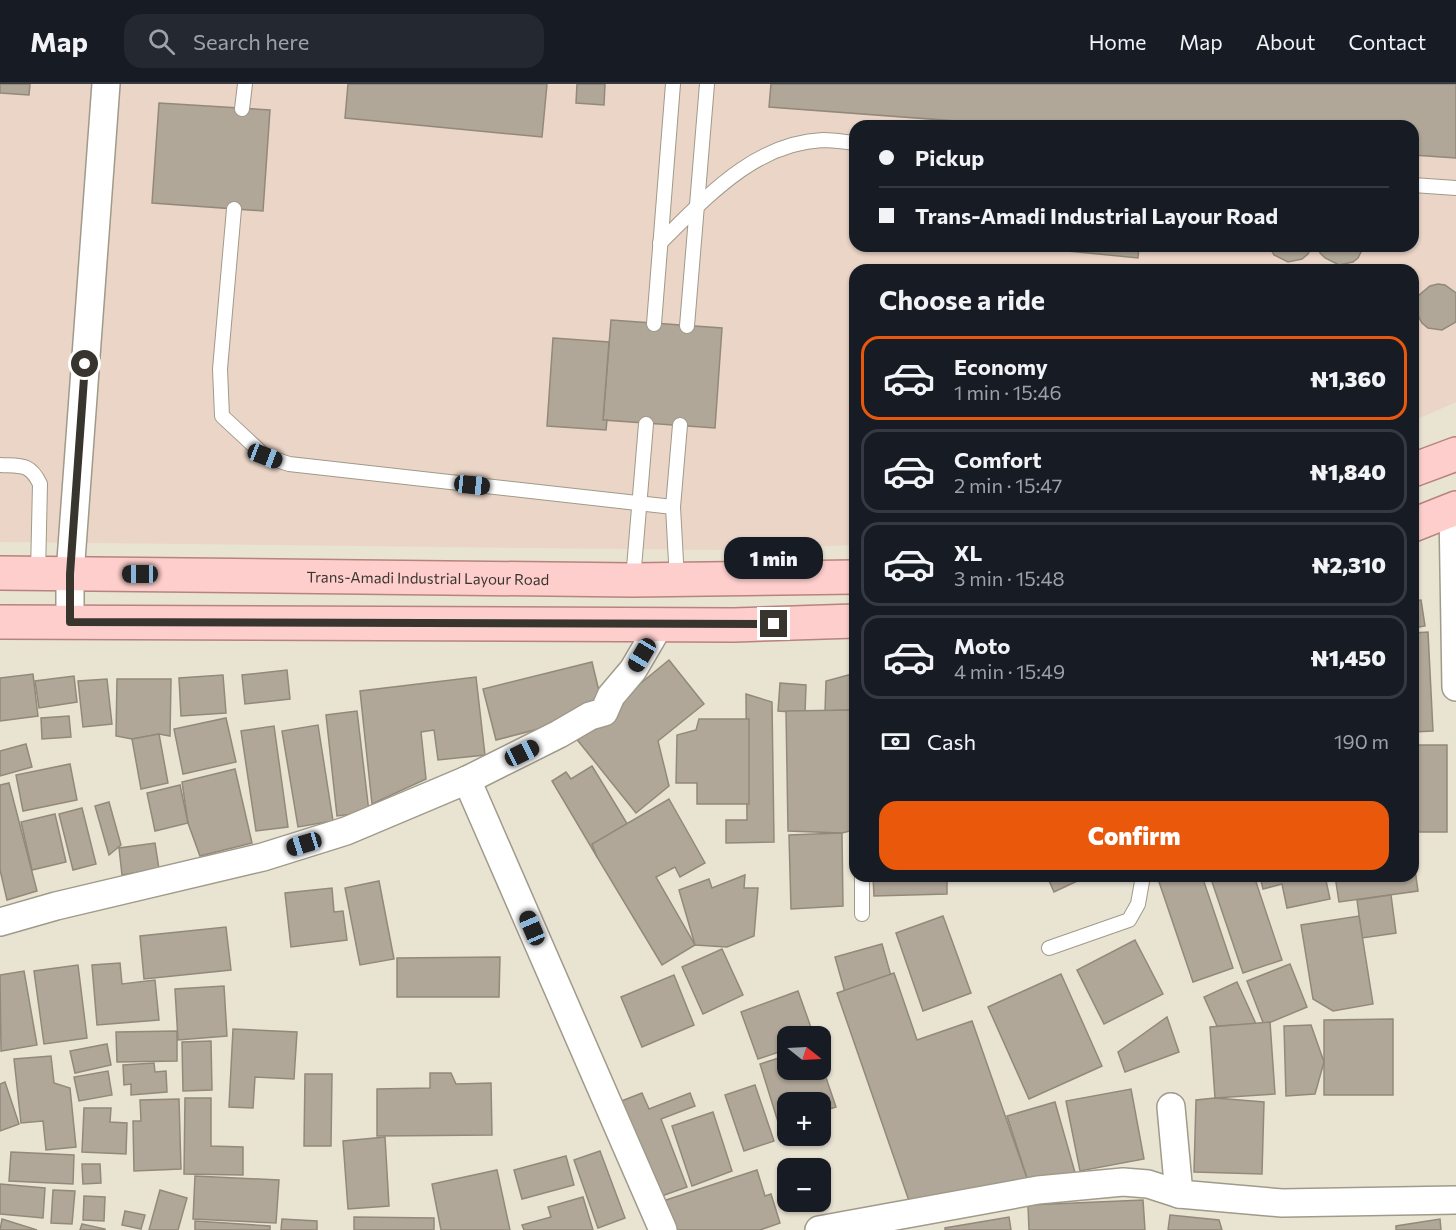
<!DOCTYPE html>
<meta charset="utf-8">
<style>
body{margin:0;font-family:Commissioner,sans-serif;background:#242831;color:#f1f3f6;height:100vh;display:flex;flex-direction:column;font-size:22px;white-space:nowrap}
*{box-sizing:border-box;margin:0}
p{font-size:20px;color:#9ea1a6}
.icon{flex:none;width:33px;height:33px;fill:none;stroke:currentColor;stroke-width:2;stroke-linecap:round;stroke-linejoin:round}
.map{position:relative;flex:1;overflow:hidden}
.details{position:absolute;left:849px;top:180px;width:570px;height:618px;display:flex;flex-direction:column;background:#171b24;border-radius:18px;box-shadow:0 2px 4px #0004}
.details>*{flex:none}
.guide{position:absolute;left:849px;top:36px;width:570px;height:132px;border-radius:18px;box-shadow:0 2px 4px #0004;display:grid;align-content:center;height:132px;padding:0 30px;background:#171b24}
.needle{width:39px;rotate:108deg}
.fabs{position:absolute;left:777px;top:942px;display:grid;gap:12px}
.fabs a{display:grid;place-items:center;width:54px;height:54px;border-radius:12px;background:#171b24;box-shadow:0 2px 4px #0004;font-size:30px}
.end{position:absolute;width:27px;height:27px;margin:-14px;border:8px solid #38352f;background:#fff;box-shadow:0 0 0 3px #fff}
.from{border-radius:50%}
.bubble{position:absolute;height:42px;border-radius:18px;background:#171b24;box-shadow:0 2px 4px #0004;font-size:20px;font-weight:800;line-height:42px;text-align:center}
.car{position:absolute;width:18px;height:36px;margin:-18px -9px;border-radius:8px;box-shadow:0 0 4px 2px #0007;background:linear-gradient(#222 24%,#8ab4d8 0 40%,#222 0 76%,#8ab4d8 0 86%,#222 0)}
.guide b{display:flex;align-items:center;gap:21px;height:57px;font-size:22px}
.guide b+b{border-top:2px solid #363941}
.guide i{width:15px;height:15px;background:#f1f3f6}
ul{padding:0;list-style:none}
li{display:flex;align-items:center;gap:18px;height:84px;margin:0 12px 9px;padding:0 18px;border:3px solid #363941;border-radius:18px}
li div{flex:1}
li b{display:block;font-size:22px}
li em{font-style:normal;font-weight:800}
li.current{border-color:#ea580c}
li>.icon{width:54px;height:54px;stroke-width:1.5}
h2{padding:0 30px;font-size:27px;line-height:72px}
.pay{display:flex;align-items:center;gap:15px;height:66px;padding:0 30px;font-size:22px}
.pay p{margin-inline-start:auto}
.action{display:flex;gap:12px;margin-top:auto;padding:12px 30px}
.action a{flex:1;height:69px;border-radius:18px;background:#ea580c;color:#fff;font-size:24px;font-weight:800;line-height:69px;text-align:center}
header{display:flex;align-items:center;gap:36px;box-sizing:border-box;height:84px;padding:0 30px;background:#171b24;border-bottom:2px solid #363941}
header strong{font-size:28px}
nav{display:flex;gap:33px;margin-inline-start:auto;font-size:21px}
.search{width:420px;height:54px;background:#242831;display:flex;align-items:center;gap:15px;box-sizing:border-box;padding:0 21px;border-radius:18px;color:#9ea1a6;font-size:22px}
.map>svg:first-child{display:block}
.industrial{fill:#ead5c7;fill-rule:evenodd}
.building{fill:#b0a798;stroke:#92897a;stroke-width:1.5}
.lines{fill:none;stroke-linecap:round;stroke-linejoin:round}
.lane-casing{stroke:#a09a8a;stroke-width:16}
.street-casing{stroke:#a09a8a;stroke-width:30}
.primary-casing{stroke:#b7837e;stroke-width:36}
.lane{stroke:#fff;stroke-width:14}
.street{stroke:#fff;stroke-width:27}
.primary{stroke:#fdcecb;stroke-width:33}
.route{stroke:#38352f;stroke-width:8}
.labels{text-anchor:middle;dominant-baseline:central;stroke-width:5;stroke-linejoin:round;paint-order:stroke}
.street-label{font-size:15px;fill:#38352f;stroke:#fff}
</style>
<header>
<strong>Map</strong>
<div class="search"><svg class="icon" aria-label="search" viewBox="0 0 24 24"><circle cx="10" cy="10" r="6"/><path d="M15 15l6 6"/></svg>Search here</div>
<nav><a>Home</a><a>Map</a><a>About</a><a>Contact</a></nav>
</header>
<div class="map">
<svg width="1456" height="1146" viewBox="0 0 1456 1146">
<rect width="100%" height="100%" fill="#e9e3d2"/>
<path class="industrial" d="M 0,0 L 1456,0 L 1456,318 L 1413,337 L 1413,186 L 855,186 L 855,461 L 722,466 L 0,458 ZM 855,42 L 1413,42 L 1413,162 L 855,162 Z"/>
<g class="building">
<path d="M 0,0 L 30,0 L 29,11 L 0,9 Z"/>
<path d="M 348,0 L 547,0 L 542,53 L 345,34 Z"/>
<path d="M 577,0 L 605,0 L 604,21 L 576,19 Z"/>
<path d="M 771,0 L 1456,0 L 1456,74 L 1413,71 L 1413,42 L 1023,42 L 769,23 Z"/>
<path d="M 159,19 L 270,26 L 263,127 L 152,119 Z"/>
<path d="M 1038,162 L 1139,162 L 1138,174 L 1038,164 Z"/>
<path d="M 1269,162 L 1312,162 L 1308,170 L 1302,175 L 1288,178 L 1274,171 Z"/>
<path d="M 1319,162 L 1364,162 L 1358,174 L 1353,178 L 1339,181 L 1325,174 L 1320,169 Z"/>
<path d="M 1121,183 L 1133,186 L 1107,186 L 1110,184 Z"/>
<path d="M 1438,200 L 1445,201 L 1456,209 L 1456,238 L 1442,246 L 1428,244 L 1422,239 L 1415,226 L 1418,212 L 1430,202 Z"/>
<path d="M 611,236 L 722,244 L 715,344 L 603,336 Z"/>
<path d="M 553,254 L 609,258 L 603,336 L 607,336 L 606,346 L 547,342 Z"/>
<path d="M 1421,516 L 1425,542 L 1413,544 L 1413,517 Z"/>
<path d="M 1428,548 L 1433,647 L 1413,648 L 1413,549 Z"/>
<path d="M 669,576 L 704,620 L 658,657 L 669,702 L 636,729 L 575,653 Z"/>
<path d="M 592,578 L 604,628 L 496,656 L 483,605 Z"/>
<path d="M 287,586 L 290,615 L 245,620 L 242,591 Z"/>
<path d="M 33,590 L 38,632 L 0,637 L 0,594 Z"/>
<path d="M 852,590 L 852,626 L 825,627 L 826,597 Z"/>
<path d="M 223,591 L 226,629 L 181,632 L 179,594 Z"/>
<path d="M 74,592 L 77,618 L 39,624 L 35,597 Z"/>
<path d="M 476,593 L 485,671 L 438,676 L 434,646 L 421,648 L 426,695 L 372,720 L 360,607 Z"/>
<path d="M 107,595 L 112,640 L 83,643 L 78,597 Z"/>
<path d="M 117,595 L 171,595 L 170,652 L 159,650 L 132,655 L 116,652 Z"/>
<path d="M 780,599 L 806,601 L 805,629 L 778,627 Z"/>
<path d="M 746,610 L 772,618 L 774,758 L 726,759 L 726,736 L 747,736 Z"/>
<path d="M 852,626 L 854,746 L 842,749 L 788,747 L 786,627 Z"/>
<path d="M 357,627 L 369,728 L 337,732 L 326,631 Z"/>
<path d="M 69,632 L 71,653 L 42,655 L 41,634 Z"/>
<path d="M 226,634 L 236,678 L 183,690 L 174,645 Z"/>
<path d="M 699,635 L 749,635 L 749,720 L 697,720 L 697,699 L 676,699 L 677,651 L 696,646 Z"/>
<path d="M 318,641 L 333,737 L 298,743 L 282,647 Z"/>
<path d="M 274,642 L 288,743 L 256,747 L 241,647 Z"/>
<path d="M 159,650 L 168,699 L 141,705 L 132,655 Z"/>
<path d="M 26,660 L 32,683 L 0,692 L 0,667 Z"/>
<rect x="1413" y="661" width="34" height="87"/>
<path d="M 70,680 L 77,716 L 23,727 L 16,691 Z"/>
<path d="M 592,682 L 634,751 L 597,773 L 552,697 L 566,688 L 571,695 Z"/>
<path d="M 235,685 L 252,759 L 200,772 L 188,739 L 182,698 Z"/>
<path d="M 9,699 L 37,807 L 7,816 L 0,786 L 0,701 Z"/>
<path d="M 180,701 L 188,739 L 155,747 L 147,709 Z"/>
<path d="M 669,715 L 705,779 L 680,793 L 675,783 L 656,793 L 695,861 L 662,881 L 597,773 L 592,760 Z"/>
<path d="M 109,718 L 121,761 L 109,771 L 95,722 Z"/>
<path d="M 82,724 L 96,780 L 73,786 L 59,730 Z"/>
<path d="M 55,730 L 66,778 L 32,786 L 21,738 Z"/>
<path d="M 842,749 L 843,822 L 791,825 L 789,751 Z"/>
<path d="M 155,759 L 159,785 L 122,791 L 119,764 Z"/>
<path d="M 1413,771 L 1418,807 L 1339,818 L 1335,792 L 1413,792 Z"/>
<path d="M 745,791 L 744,804 L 758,804 L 754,852 L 727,863 L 695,861 L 679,806 L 709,795 L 712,804 Z"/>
<path d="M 873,792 L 947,792 L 947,810 L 874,812 Z"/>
<path d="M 1047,792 L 1088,792 L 1054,808 Z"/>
<path d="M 1157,792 L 1202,792 L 1233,884 L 1193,898 Z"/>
<path d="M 1210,792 L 1254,792 L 1282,876 L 1243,889 Z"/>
<path d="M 1260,792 L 1325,792 L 1330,815 L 1287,824 L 1282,800 L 1263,805 Z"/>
<path d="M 379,797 L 394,875 L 360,881 L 345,804 Z"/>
<path d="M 332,804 L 334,828 L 343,827 L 347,856 L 291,863 L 285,809 Z"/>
<path d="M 1391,811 L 1396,849 L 1362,854 L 1357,816 Z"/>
<path d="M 943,832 L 971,909 L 923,927 L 896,849 Z"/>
<path d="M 1359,832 L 1373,920 L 1333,927 L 1313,915 L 1301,841 Z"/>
<path d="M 226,843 L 231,886 L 144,895 L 140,852 Z"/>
<path d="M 1135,856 L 1163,910 L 1104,940 L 1077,886 Z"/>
<path d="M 882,860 L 893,899 L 846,912 L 835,873 Z"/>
<path d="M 722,865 L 743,911 L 703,930 L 682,883 Z"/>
<path d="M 500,873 L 499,913 L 397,913 L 397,874 Z"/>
<path d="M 120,879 L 122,900 L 155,896 L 159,936 L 97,941 L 92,881 Z"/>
<path d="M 1290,880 L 1307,923 L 1264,941 L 1247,897 Z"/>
<path d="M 78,881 L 87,954 L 44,960 L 34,887 Z"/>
<path d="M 24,887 L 37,961 L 1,967 L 0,891 Z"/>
<path d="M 894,889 L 917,956 L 972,937 L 1028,1097 L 916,1137 L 837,909 Z"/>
<path d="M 1061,890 L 1102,982 L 1029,1015 L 988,923 Z"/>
<path d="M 674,891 L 694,941 L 642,963 L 621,913 Z"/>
<path d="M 1237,898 L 1256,940 L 1217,942 L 1204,913 Z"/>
<path d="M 224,902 L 227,952 L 178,956 L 175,905 Z"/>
<path d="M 798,907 L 814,952 L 788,952 L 788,965 L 758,975 L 741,928 Z"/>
<path d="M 1167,933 L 1179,968 L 1125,988 L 1118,968 Z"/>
<path d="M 1393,935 L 1393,1011 L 1324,1011 L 1324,936 Z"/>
<path d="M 1270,938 L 1275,1010 L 1215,1014 L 1210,943 Z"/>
<path d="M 1311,941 L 1324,978 L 1315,1010 L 1286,1012 L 1284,942 Z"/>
<path d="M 233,945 L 297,948 L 294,995 L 255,993 L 253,1024 L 229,1023 Z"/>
<path d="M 177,947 L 177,977 L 117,978 L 116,948 Z"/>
<path d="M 211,957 L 212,1006 L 183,1007 L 182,958 Z"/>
<path d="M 107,960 L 111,981 L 75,989 L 70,967 Z"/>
<path d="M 788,971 L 788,986 L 820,986 L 820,976 L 836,1023 L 820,1028 L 820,1018 L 788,1018 L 788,1039 L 779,1041 L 760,980 Z"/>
<path d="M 51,972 L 54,999 L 70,1004 L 76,1063 L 46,1066 L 43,1037 L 21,1039 L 14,975 Z"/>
<path d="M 154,979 L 155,988 L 166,987 L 167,1008 L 131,1011 L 131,1000 L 124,1001 L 123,981 Z"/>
<path d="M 108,987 L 112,1011 L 79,1017 L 74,993 Z"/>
<path d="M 430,989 L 451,989 L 456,1000 L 491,999 L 492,1051 L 377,1052 L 377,1005 L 430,1004 Z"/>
<path d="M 305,990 L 332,990 L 331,1062 L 304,1062 Z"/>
<path d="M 5,998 L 19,1040 L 0,1047 L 0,1000 Z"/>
<path d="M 755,1001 L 774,1057 L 744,1067 L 725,1011 Z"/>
<path d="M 1131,1005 L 1144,1075 L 1080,1087 L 1066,1017 Z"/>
<path d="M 642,1009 L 649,1025 L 690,1009 L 695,1022 L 661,1035 L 687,1103 L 656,1114 L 619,1018 Z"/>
<path d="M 185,1014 L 211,1014 L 211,1062 L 243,1063 L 243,1091 L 184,1090 Z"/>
<path d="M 1215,1014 L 1264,1018 L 1262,1090 L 1194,1088 L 1196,1016 Z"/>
<path d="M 179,1015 L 181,1085 L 134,1087 L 133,1037 L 141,1037 L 140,1016 Z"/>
<path d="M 1055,1018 L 1076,1092 L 1028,1097 L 1007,1032 Z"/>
<path d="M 84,1024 L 111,1024 L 110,1038 L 127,1039 L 126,1070 L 82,1068 Z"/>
<path d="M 713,1028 L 732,1087 L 692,1102 L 672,1042 Z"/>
<path d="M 385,1053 L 389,1122 L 348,1125 L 343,1057 Z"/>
<path d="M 600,1067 L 625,1134 L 598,1144 L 574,1076 Z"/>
<path d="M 11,1068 L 74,1071 L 73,1100 L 9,1097 Z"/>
<path d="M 566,1072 L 574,1101 L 522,1115 L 514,1086 Z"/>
<path d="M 82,1080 L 100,1080 L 101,1099 L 83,1100 Z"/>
<path d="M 497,1086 L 510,1146 L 441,1146 L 432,1100 Z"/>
<path d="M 757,1086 L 765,1112 L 771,1110 L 780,1139 L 760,1146 L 668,1146 L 660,1118 Z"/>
<path d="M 195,1092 L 279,1096 L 276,1139 L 193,1135 Z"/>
<path d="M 0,1100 L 45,1104 L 43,1134 L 0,1130 Z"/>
<path d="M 53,1106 L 75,1107 L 72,1140 L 51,1139 Z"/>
<path d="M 160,1106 L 187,1114 L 178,1146 L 149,1146 Z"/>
<path d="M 84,1112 L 105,1113 L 104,1137 L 83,1136 Z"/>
<path d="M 583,1113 L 593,1146 L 524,1146 L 522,1141 L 551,1133 L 548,1123 Z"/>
<path d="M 1143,1116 L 1145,1146 L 1029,1146 L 1028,1121 Z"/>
<path d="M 125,1127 L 145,1131 L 141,1145 L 122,1141 Z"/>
<path d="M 1170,1131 L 1219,1136 L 1222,1146 L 1168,1146 Z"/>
<path d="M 354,1133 L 434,1134 L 434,1146 L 354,1146 Z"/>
<path d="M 1009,1133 L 1011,1146 L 945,1146 L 945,1144 Z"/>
<path d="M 2,1135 L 37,1146 L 0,1146 Z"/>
<path d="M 282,1135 L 317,1137 L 317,1146 L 281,1146 Z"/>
<path d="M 1440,1135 L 1441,1146 L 1396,1146 L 1396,1142 Z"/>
<path d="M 195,1137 L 270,1142 L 270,1146 L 195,1146 Z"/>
<path d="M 82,1140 L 105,1145 L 105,1146 L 80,1146 Z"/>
</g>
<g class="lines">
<defs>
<g id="lane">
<path d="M 242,25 L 245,0"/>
<path d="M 1413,101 L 1456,104"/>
<path d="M 234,125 L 220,285 L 222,332 L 265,372 L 289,380 L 673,423"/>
<path d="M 660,159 C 706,114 754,59 823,56 C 833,56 845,58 855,59"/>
<path d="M 654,240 L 673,0"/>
<path d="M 687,242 L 707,0"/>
<path d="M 0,381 C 21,382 30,379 40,400 L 38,489"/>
<path d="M 633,496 L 646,340"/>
<path d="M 677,496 L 673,423 L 680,341"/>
<path d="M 862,830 L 862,792"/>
<path d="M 1049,864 L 1129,836 L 1138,820 L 1143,792"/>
</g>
<g id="street">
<path d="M 1453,426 L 1456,603"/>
<path d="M 70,538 L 70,490 L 106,0"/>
<path d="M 467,696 L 663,1146"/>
<path d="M 0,838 L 56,822 L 263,773 L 346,747 L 467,696 L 559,650 L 590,632 L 604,628 L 611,612 L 633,586 L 660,540"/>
<path d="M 1171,1023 L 1179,1110"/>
<path d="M 819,1146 L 1038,1106 L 1123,1098 L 1148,1100 L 1179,1110 L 1282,1119 L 1456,1116"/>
</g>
<g id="primary">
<path d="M 1413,386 L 1456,370"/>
<path d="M 1413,441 L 1456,424"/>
<path id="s1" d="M 0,489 L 633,496 L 855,493"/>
<path d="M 0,538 L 734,541 L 855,537"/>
</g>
</defs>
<use href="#lane" class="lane-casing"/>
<use href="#street" class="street-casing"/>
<use href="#primary" class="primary-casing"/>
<use href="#lane" class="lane"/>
<use href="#street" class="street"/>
<use href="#primary" class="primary"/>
</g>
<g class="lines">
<path class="route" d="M 85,280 L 70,490 L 70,538 L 774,540"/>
</g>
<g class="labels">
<g class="street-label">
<text stroke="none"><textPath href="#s1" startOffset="428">Trans-Amadi Industrial Layour Road</textPath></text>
</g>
</g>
</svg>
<div class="fabs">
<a><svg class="needle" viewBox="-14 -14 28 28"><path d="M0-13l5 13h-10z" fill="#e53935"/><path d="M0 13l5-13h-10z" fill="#9ea1a6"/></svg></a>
<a>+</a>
<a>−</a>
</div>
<i class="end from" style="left:85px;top:280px"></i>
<i class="end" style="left:774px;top:540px"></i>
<div class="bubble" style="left:724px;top:453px;width:99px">1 min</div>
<i class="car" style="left:265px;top:372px;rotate:111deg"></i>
<i class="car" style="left:472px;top:401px;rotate:96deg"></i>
<i class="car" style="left:140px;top:490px;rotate:270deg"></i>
<i class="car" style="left:642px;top:571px;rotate:211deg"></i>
<i class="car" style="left:522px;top:669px;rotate:64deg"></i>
<i class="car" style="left:304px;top:760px;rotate:253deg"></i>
<i class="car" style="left:532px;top:844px;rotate:337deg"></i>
<div class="guide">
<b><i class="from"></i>Pickup</b>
<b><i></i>Trans-Amadi Industrial Layour Road</b>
</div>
<section class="details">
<h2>Choose a ride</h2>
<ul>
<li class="current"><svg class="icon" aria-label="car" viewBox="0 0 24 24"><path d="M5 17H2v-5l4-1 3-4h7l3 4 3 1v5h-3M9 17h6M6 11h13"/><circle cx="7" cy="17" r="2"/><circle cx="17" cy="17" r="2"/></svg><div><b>Economy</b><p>1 min · 15:46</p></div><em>₦1,360</em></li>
<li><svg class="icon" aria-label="car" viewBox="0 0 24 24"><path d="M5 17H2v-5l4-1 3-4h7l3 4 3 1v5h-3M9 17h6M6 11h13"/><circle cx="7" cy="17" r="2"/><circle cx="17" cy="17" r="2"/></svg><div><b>Comfort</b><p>2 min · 15:47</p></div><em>₦1,840</em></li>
<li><svg class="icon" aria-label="car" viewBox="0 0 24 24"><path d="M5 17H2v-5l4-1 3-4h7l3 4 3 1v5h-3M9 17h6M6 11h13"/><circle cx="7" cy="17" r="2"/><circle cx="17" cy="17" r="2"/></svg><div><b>XL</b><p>3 min · 15:48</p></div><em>₦2,310</em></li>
<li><svg class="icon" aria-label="car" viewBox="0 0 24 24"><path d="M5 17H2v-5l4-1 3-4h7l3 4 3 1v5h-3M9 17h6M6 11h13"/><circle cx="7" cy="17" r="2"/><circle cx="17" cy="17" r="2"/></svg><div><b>Moto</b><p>4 min · 15:49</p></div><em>₦1,450</em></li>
</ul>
<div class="pay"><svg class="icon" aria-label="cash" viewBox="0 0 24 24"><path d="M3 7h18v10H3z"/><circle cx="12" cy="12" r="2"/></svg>Cash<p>190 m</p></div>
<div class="action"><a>Confirm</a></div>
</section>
</div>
